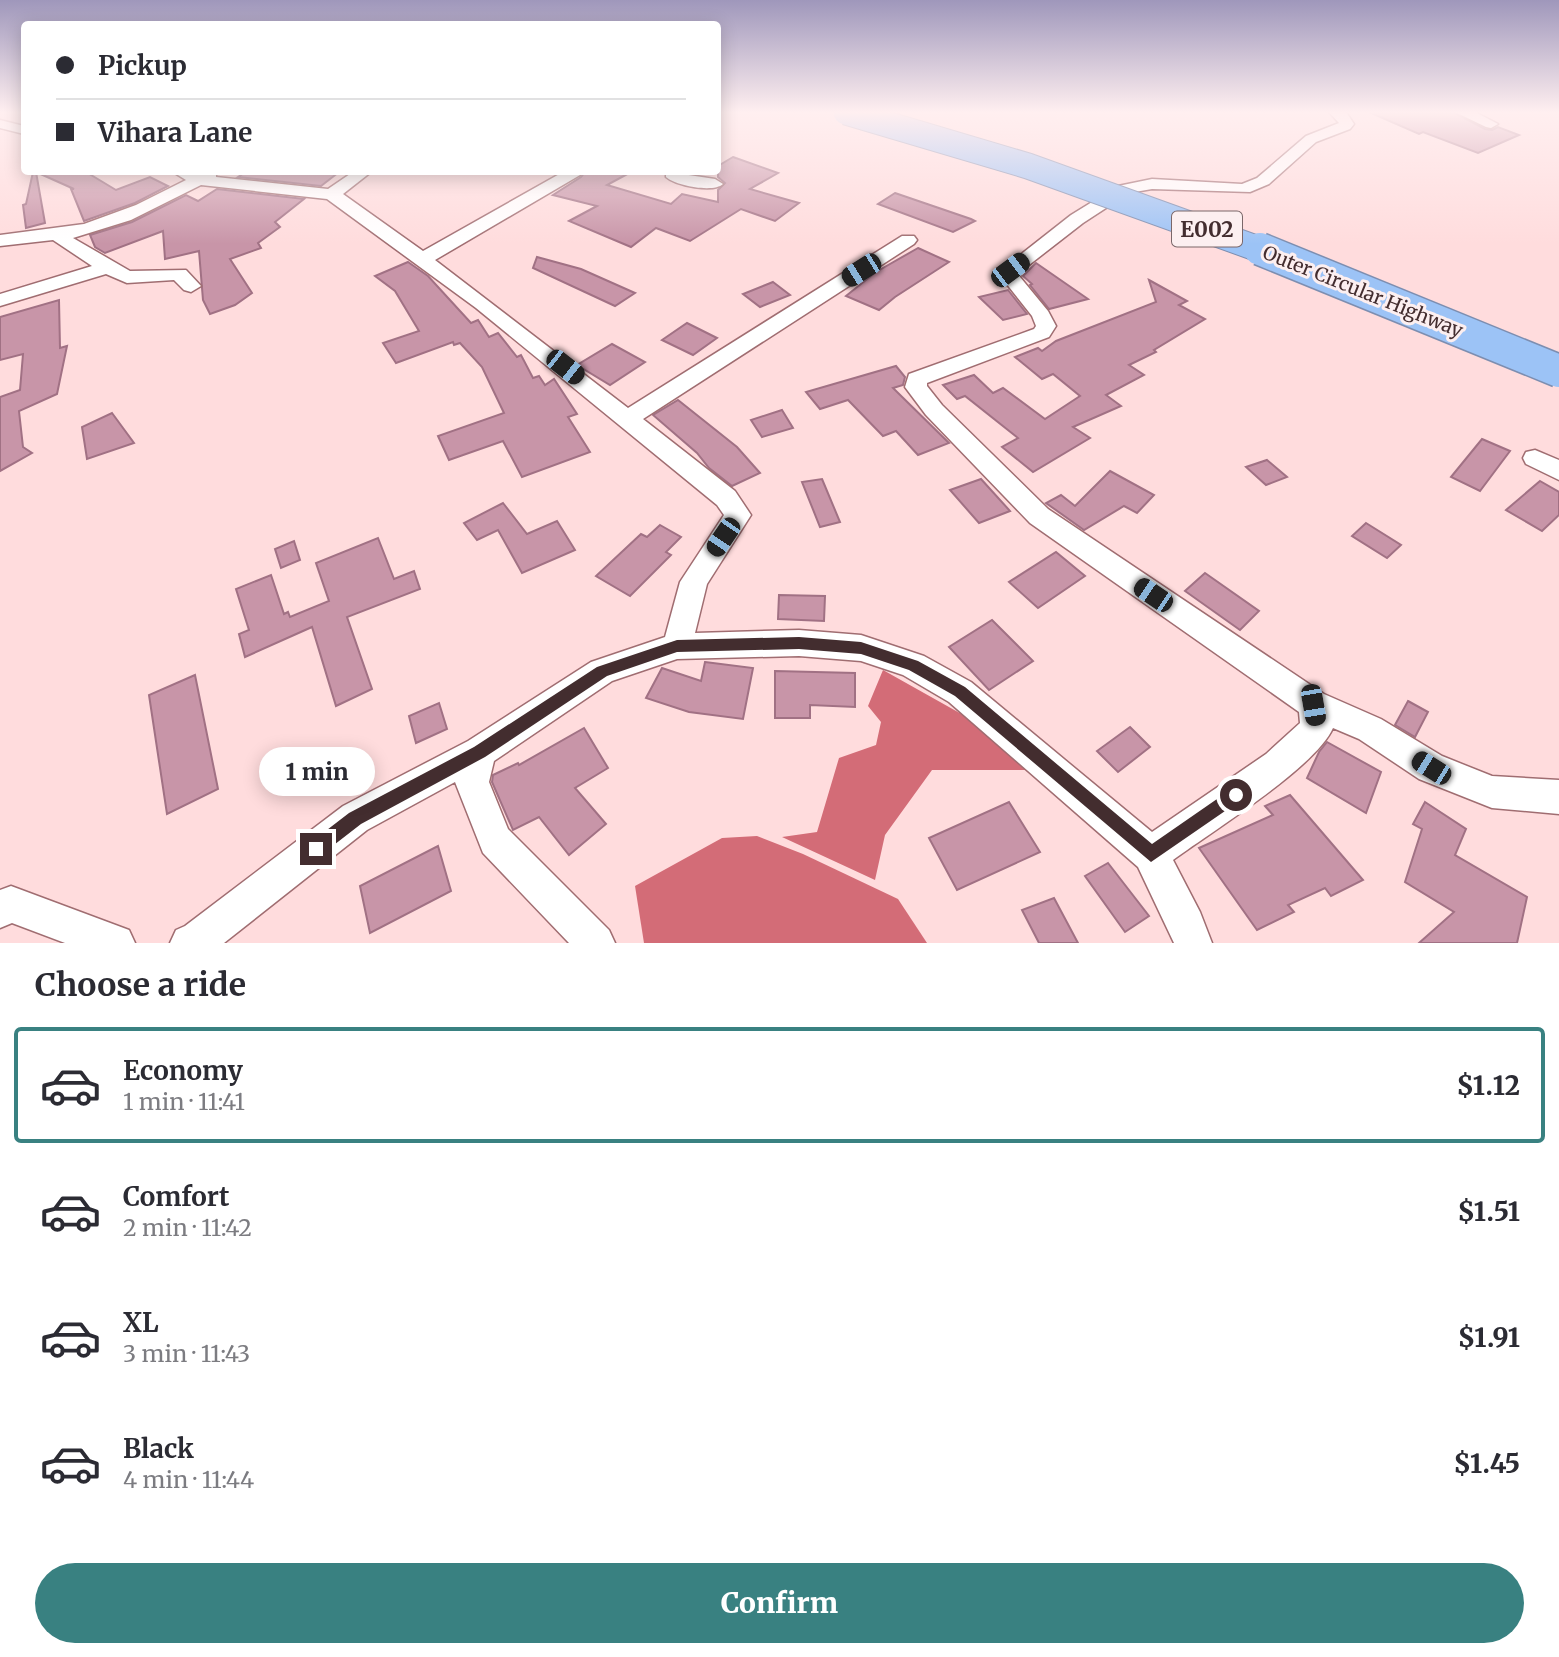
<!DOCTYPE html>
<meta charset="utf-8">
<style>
body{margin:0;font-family:Merriweather,serif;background:#f7f7f7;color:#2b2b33;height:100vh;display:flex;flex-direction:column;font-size:26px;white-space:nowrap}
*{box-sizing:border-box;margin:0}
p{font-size:23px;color:#7c7c81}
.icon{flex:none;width:38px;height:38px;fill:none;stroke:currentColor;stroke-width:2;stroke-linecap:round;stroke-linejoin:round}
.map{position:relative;height:943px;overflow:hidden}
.panel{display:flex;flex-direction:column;background:#fff;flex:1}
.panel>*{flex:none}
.hud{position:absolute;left:21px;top:21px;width:700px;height:154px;border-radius:7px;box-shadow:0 4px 18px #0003;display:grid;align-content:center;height:154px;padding:0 35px;background:#fff}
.end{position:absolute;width:32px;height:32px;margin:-16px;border:9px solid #432d2f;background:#fff;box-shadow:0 0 0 4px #fff}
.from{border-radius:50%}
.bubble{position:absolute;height:49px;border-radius:24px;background:#fff;box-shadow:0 4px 18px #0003;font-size:23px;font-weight:800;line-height:49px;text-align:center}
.car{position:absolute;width:21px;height:42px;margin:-21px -10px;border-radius:9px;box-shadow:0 0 5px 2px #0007;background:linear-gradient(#222 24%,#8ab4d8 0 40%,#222 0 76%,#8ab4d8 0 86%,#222 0)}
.hud b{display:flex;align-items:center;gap:24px;height:66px;font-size:26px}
.hud b+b{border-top:2px solid #e1e1e2}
.hud i{width:18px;height:18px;background:#2b2b33}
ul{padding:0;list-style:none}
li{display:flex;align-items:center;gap:21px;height:116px;margin:0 14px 10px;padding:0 21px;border:4px solid transparent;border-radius:7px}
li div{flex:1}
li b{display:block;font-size:26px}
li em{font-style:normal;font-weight:800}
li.active{border-color:#398181}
li>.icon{width:63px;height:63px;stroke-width:1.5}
h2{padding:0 35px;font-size:32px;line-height:84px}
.primary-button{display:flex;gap:14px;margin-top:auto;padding:14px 35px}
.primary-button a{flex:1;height:80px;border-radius:42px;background:#398181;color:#fff;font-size:28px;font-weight:800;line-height:80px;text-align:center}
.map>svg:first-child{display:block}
.water{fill:#d36c77}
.building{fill:#c895a8;stroke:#a17184;stroke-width:2}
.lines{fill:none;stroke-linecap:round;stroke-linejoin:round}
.street-casing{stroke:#a06d71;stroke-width:3}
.street{fill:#fff;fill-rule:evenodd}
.highway-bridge-far1-casing{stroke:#7d8eb0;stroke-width:27;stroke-linecap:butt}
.highway-bridge-casing{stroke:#7d8eb0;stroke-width:35;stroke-linecap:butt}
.highway-bridge-far1{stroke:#9cc3f6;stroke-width:25}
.highway-bridge{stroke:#9cc3f6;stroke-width:32}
.route{fill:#432d2f}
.labels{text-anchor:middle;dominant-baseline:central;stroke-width:6;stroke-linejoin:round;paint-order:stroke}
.far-street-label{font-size:19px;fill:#432d2f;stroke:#fceff0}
.shield{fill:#fceff0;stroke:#7a6769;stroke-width:2}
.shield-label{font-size:21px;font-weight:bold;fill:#432d2f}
</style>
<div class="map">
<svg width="1559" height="943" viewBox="0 0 1559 943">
<rect width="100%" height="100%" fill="#ffdcdd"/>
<g class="water">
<path d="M 883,670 L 965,716 L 1035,770 L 932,770 L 885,835 L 875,880 L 782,837 L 817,832 L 839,758 L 876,745 L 881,722 L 868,706 Z"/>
<path d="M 757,836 L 803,854 L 898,899 L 927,943 L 644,943 L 635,886 L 722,838 Z"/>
</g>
<g class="building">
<path d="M 1369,112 L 1453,112 L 1485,129 L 1492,130 L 1498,127 L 1519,135 L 1478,153 L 1423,132 L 1419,134 Z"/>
<path d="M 733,157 L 778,173 L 750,189 L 799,203 L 775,221 L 741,209 L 690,241 L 656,228 L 631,247 L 569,221 L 597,206 L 553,195 L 581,177 L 585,172 L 631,172 L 607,185 L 671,204 L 682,194 L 718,202 L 718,190 L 725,183 L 718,177 L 718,166 Z"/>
<path d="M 33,172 L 86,172 L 116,190 L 150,177 L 168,186 L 135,203 L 84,221 L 71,189 L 74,189 L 36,172 L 45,223 L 26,228 L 23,205 L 26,204 Z"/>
<path d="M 246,172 L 339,172 L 321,186 L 238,177 Z"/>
<path d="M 217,189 L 304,199 L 275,222 L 280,227 L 258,243 L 261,248 L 230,259 L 252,293 L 235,305 L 210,314 L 203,300 L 199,251 L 165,259 L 163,231 L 105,253 L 95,247 L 90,235 L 132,222 L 186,195 L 198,201 Z"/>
<path d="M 895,193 L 971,219 L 975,221 L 953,232 L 878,204 Z"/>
<path d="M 918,248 L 949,262 L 895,297 L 879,310 L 846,296 L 876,272 Z"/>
<path d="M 537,257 L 581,269 L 635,293 L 615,306 L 533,268 Z"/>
<path d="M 408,262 L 428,276 L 471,323 L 478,320 L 489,337 L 498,333 L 517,357 L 521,355 L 533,378 L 539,376 L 545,385 L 554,379 L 577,414 L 568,417 L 590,452 L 522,477 L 503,441 L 449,460 L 438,436 L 504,413 L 482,367 L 460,343 L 454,345 L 453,342 L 396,363 L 383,343 L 419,331 L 395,291 L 375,276 Z"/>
<path d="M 1036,263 L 1088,299 L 1049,309 L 1030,285 L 1032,284 L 1023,276 Z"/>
<path d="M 1149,280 L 1187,301 L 1179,305 L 1205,319 L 1154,350 L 1156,352 L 1129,365 L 1144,375 L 1106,395 L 1121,406 L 1073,427 L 1090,438 L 1033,472 L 1002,447 L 1018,438 L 965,396 L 957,399 L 943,385 L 974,375 L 993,393 L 1003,388 L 1045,419 L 1080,396 L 1053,374 L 1042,379 L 1015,357 L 1038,348 L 1042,351 L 1056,341 L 1156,302 Z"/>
<path d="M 773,282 L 790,295 L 760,307 L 743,294 Z"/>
<path d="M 1008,290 L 1027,314 L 1003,320 L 979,297 Z"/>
<path d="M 59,300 L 60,348 L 67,346 L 57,394 L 19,411 L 23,447 L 32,453 L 0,471 L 0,397 L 20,390 L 23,354 L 0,360 L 0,317 Z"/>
<path d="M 687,323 L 717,338 L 693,355 L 662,340 Z"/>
<path d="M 612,344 L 645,362 L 610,385 L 577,365 Z"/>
<path d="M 896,366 L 905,377 L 903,385 L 893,388 L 949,443 L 918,455 L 896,431 L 883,436 L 848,400 L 820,409 L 806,392 Z"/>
<path d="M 678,400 L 737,447 L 760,473 L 732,486 L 709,468 L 697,453 L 653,415 Z"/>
<path d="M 782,410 L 793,428 L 762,437 L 751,420 Z"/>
<path d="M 112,413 L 134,443 L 87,459 L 82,427 Z"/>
<path d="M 1482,439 L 1510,451 L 1480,491 L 1451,477 Z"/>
<path d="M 1267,460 L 1287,477 L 1266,485 L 1246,467 Z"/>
<path d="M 1110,471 L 1154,495 L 1137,513 L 1124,506 L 1084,530 L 1046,503 L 1061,495 L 1075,506 Z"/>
<path d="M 822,479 L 840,522 L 820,527 L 802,482 Z"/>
<path d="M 981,479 L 1010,511 L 979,523 L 950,490 Z"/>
<path d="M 1540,481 L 1559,492 L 1559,515 L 1542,531 L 1506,510 Z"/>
<path d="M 503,503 L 527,534 L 557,521 L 575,550 L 522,573 L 498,530 L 477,540 L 464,523 Z"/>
<path d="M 1366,523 L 1401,545 L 1387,558 L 1352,536 Z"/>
<path d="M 660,525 L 681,537 L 666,552 L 671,555 L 630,596 L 596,576 L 641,534 L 647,537 Z"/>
<path d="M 378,538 L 394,579 L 414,571 L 420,589 L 347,617 L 372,689 L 336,706 L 312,627 L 245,657 L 239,634 L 249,630 L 236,589 L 271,575 L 284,614 L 288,612 L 290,617 L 329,601 L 316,563 Z"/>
<path d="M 294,541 L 300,560 L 281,568 L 275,549 Z"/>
<path d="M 1056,552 L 1085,576 L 1038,608 L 1009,582 Z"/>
<path d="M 1205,573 L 1259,611 L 1240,630 L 1185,591 Z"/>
<path d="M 779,595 L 825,596 L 824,621 L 778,619 Z"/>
<path d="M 992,620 L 1033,661 L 989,690 L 949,647 Z"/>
<path d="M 705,662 L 753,668 L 743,719 L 689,712 L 646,698 L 662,668 L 701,681 Z"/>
<path d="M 775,671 L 855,673 L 855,707 L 810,705 L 810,718 L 775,718 Z"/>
<path d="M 195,675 L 218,789 L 167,814 L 149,695 Z"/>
<path d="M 1408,701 L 1428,712 L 1415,737 L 1395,725 Z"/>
<path d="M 439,703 L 447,729 L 416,743 L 409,716 Z"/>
<path d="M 1130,727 L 1150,747 L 1118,772 L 1097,751 Z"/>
<path d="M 584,728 L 608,768 L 575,788 L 606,824 L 569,855 L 539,817 L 513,830 L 492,782 L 493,775 L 518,763 L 519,765 Z"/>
<path d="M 1327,742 L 1381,772 L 1366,813 L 1307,778 L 1319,752 Z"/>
<path d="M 1290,795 L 1363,880 L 1331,896 L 1325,888 L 1288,905 L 1294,912 L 1257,930 L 1199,848 L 1273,815 L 1265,806 Z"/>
<path d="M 1009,802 L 1040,852 L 957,890 L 929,838 Z"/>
<path d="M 1425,802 L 1466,829 L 1455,855 L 1527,897 L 1517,943 L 1419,943 L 1454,912 L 1405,882 L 1422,829 L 1413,824 Z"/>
<path d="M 438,846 L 451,891 L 370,933 L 360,886 Z"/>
<path d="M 1108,863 L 1149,916 L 1125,932 L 1085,876 Z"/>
<path d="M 1054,898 L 1078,943 L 1039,943 L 1022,910 Z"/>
</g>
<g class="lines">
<defs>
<g id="street">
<path d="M 1329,112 L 1346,112 L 1354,124 L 1350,129 L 1316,142 L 1269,184 L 1250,192 L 1152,189 L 1129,193 L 1083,223 L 1020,272 L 1020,277 L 1048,311 L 1056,326 L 1049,337 L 927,383 L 927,386 L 942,405 L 1048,509 L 1324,694 L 1381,719 L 1442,756 L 1492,776 L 1559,780 L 1559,814 L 1492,808 L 1419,779 L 1359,739 L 1333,728 C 1316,767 1211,832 1173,860 L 1200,912 L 1212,943 L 1174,943 L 1138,867 L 949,702 L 903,675 L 861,661 L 799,656 L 677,659 L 612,681 L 494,761 L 489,782 L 508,829 L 609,930 L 615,943 L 569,943 L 483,853 L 455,782 L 367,830 L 224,943 L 170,943 L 176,930 L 185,926 L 343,806 L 468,741 L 591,662 L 665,637 L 680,582 L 724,515 L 717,505 L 476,308 L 327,199 L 201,185 L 131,220 L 73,238 L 130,271 L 186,270 L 201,286 L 191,292 L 184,290 L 174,280 L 127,283 L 106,274 L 0,306 L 0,294 L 92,266 L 53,240 L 0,246 L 0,235 L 84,224 L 136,205 L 186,180 L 173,172 L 198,174 L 216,172 L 216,177 L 328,189 L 353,172 L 371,172 L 343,194 L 423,251 L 563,172 L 582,172 L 580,175 L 435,260 L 628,408 L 902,236 L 914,236 L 917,240 L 914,244 L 643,419 L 735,491 L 751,515 L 707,584 L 695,633 L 799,630 L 861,635 L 924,656 L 971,682 L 1152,832 L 1266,754 L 1300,723 L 1299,712 L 1030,523 L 926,415 L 905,387 L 909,374 L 1034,329 L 1036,326 L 1032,316 L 1002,278 L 1001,270 L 1071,215 L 1118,186 L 1152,179 L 1242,184 L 1257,178 L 1306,136 L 1339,123 Z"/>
<path d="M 1455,112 L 1475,112 L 1498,124 L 1491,128 L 1486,127 Z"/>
<path d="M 0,120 L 24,126 L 24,134 L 0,128 Z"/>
<path d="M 666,172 L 684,172 L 682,174 L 715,179 L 723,184 C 714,193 676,186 666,177 Z"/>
<path d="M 1535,450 L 1559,460 L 1559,480 L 1526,464 L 1523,458 L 1526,452 Z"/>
<path d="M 11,886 L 129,930 L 135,943 L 65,943 L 12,923 L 0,928 L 0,890 Z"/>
</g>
</defs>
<use href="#street" class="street-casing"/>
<use href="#street" class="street"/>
<defs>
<path id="highway-bridge-far1" d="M 846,112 L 1028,166 L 1264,251"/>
<path id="highway-bridge" d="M 1260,249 L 1559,371"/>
</defs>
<use href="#highway-bridge-far1" class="highway-bridge-far1-casing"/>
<use href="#highway-bridge" class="highway-bridge-casing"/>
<use href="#highway-bridge-far1" class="highway-bridge-far1"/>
<use href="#highway-bridge" class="highway-bridge"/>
</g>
<linearGradient id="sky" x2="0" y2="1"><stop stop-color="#9f97bb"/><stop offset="0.46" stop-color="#ffeff0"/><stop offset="1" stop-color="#ffeff0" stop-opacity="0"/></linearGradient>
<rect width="1559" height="244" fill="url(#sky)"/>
<path class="route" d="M 799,637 L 861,642 L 918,661 L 965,687 L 1152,844 L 1230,790 L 1236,787 L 1241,790 L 1243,795 L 1241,800 L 1151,862 L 955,696 L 909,670 L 861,654 L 799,649 L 677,652 L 607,676 L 485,757 L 361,824 L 321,855 L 316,857 L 310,855 L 307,849 L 310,843 L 349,813 L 474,747 L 597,667 L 677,640 Z"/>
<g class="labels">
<g class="far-street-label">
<text transform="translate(1363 291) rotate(22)">Outer Circular Highway</text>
</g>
<rect class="shield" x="1172" y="211.5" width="70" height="35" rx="5"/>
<g class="shield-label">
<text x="1207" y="229">E002</text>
</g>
</g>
</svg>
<i class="end from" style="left:1236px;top:795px"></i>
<i class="end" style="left:316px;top:849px"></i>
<div class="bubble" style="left:259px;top:747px;width:116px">1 min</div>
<i class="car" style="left:861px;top:270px;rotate:238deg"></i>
<i class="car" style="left:1010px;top:270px;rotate:53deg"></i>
<i class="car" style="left:565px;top:367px;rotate:128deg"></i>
<i class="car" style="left:723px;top:537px;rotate:214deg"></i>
<i class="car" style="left:1153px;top:595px;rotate:304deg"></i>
<i class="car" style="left:1313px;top:705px;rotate:170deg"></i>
<i class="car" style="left:1431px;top:768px;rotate:302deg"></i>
<div class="hud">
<b><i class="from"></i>Pickup</b>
<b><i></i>Vihara Lane</b>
</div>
</div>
<section class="panel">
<h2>Choose a ride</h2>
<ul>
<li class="active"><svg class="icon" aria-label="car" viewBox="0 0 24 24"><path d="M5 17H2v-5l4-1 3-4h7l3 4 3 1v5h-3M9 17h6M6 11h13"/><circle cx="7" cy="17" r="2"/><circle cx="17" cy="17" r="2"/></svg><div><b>Economy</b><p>1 min · 11:41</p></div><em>$1.12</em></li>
<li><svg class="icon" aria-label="car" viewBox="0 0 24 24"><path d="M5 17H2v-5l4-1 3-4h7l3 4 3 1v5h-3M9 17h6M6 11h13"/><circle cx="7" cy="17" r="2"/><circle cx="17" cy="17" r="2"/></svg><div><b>Comfort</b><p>2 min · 11:42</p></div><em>$1.51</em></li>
<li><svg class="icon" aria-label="car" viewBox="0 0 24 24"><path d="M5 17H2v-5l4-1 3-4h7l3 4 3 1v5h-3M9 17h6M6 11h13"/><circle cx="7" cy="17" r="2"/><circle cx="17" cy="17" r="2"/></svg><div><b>XL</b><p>3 min · 11:43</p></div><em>$1.91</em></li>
<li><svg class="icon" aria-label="car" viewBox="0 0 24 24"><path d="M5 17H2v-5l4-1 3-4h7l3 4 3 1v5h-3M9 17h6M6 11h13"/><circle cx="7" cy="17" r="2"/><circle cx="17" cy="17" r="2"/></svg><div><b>Black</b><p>4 min · 11:44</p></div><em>$1.45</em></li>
</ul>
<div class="primary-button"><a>Confirm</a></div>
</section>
